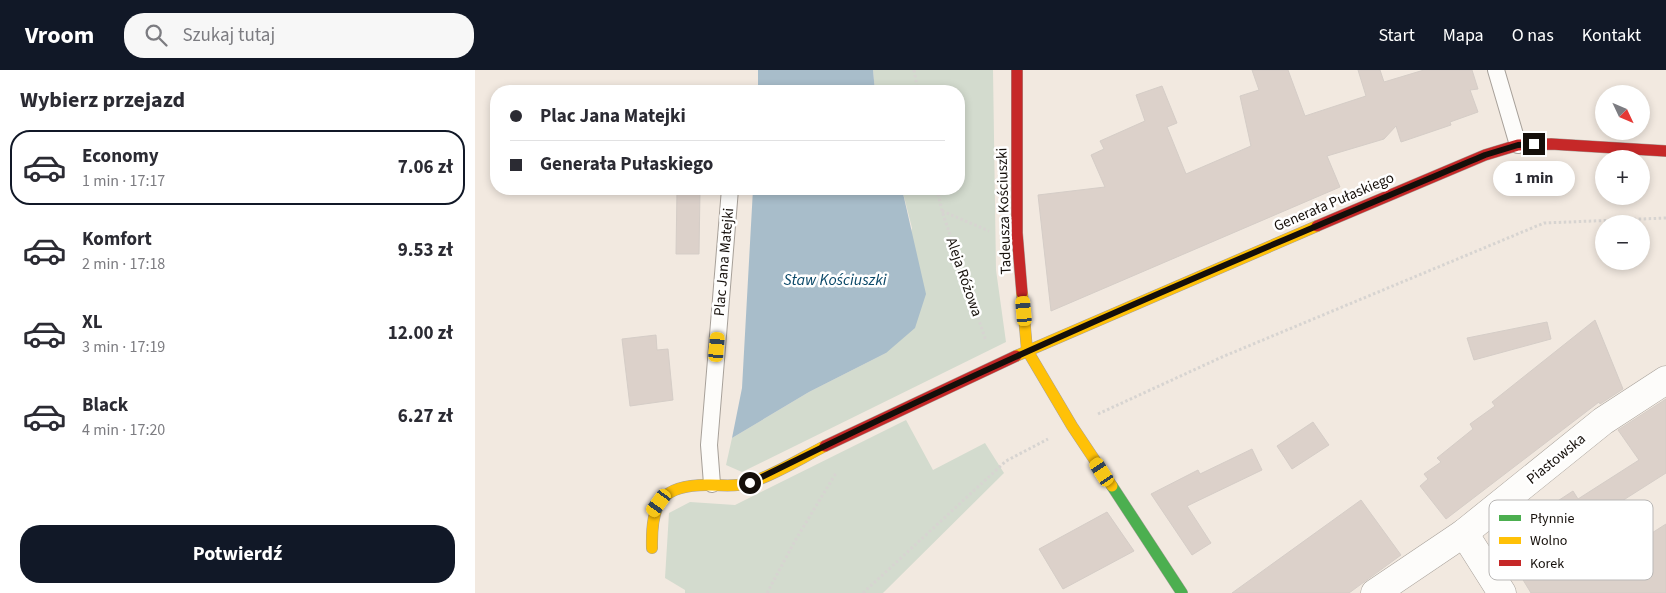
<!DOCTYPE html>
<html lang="pl">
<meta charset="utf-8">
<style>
body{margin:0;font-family:"Source Sans 3",sans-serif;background:#f7f7f7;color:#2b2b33;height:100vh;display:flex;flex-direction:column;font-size:19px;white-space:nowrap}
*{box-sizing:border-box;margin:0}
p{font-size:16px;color:#7c7c81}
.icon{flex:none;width:28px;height:28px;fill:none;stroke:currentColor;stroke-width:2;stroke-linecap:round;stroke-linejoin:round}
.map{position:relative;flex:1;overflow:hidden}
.side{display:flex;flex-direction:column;background:#fff;width:475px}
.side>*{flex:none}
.top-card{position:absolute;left:15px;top:15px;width:475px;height:110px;border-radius:20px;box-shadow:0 2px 8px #0003;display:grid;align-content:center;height:110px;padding:0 20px;background:#fff}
.needle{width:32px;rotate:134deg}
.controls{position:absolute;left:1120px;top:15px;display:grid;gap:10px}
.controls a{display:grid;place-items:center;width:55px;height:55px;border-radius:50%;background:#fff;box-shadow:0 2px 8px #0003;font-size:25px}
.end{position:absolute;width:22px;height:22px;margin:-11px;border:6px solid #150f0a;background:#fff;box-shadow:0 0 0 2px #fff}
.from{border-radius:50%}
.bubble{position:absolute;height:35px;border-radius:18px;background:#fff;box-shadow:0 2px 8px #0003;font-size:16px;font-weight:700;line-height:35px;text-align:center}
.car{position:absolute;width:15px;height:30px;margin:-15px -8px;border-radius:6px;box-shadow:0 0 4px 1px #0007;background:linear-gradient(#f5c518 24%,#345 0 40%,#f5c518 0 76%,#345 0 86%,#f5c518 0)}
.top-card b{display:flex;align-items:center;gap:18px;height:48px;font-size:19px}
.top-card b+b{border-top:1px solid #e1e1e2}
.top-card i{width:12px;height:12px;background:#2b2b33}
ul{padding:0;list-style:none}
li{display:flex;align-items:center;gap:15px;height:75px;margin:0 10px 8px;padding:0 10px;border:2px solid transparent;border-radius:20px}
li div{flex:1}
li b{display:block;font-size:19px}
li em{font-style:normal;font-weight:700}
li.selected{border-color:#111827}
li>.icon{width:45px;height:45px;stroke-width:1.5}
h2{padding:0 20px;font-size:22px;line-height:60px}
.primary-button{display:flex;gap:10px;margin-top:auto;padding:10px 20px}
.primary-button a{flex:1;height:58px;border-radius:20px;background:#111827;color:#fff;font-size:20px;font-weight:700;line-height:58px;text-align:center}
header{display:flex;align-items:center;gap:30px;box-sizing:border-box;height:70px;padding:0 25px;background:#111827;color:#fff}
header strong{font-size:24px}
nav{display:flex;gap:28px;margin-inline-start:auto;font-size:18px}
.search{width:350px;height:45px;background:#f7f7f7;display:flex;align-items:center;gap:12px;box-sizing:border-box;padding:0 18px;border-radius:20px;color:#7c7c81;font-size:19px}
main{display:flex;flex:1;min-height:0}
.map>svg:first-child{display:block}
.green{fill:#d3dbce}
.water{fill:#a8bdca}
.building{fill:#dcd1ca;stroke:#d5cdc7}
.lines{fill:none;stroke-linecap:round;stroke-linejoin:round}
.lane-casing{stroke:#a7a099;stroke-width:18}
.street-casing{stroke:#a7a099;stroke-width:29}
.fast-casing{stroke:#a7a099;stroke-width:12}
.slow-casing{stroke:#a7a099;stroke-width:12}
.jam-casing{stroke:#a7a099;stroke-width:12}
.path{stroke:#d7d4d1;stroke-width:3;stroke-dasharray:2.5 2.5;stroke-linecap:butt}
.lane{stroke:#fdfcfa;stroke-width:16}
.street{stroke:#fdfcfa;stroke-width:28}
.fast{stroke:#4caf50;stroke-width:11}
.slow{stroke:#ffc107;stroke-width:11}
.jam{stroke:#c62828;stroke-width:11}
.route{stroke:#150f0a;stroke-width:6}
.labels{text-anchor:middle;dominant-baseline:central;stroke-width:5;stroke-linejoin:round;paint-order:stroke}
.street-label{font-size:15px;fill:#150f0a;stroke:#fff}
.water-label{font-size:16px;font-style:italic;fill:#094767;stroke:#fff}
.key{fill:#fff;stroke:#b9b7b6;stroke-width:1}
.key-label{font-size:14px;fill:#150f0a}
</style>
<header>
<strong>Vroom</strong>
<div class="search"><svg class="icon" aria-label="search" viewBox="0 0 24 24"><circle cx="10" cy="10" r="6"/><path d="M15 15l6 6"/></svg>Szukaj tutaj</div>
<nav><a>Start</a><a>Mapa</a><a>O nas</a><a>Kontakt</a></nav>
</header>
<main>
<section class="side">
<h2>Wybierz przejazd</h2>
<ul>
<li class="selected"><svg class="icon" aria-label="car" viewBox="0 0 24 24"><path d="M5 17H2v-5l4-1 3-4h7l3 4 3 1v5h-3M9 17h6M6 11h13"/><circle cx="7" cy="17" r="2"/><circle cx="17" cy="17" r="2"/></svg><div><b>Economy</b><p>1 min · 17:17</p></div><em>7.06 zł</em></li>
<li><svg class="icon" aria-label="car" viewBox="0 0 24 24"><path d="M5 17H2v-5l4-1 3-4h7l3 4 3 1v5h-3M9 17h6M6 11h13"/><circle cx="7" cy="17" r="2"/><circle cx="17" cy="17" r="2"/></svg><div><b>Komfort</b><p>2 min · 17:18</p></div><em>9.53 zł</em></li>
<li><svg class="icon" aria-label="car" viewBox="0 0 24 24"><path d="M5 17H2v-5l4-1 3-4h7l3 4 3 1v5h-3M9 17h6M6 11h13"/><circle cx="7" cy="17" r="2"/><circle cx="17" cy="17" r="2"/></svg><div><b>XL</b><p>3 min · 17:19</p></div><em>12.00 zł</em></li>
<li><svg class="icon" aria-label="car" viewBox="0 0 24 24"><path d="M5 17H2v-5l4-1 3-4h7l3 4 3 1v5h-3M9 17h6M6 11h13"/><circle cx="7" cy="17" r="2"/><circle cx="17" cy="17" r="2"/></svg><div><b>Black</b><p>4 min · 17:20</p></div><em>6.27 zł</em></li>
</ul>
<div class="primary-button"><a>Potwierdź</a></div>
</section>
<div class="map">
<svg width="1191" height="523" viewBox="0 0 1191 523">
<rect width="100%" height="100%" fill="#f2e9e0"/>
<g class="green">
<path d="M 398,0 L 518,0 L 521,200 L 531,272 L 267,402 L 251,395 L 257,368 L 334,322 L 411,283 L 437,158 L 427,119 L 484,119 L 484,21 L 400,21 Z"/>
<path d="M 431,350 L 458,400 L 510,373 L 529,403 L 408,523 L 210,523 L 210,520 L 190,508 L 194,443 L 215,432 L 260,435 Z"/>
</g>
<g class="water">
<path d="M 283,0 L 398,0 L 400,21 L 283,21 Z"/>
<path d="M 278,119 L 427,119 L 451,224 L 440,258 L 411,283 L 334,322 L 257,368 L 267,318 Z"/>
</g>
<g class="building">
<path d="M 777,0 L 813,0 L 830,46 L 891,26 L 883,0 L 905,0 L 909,12 L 949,0 L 997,0 L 1003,19 L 995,20 L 1003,42 L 975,52 L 976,55 L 926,72 L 921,56 L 909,69 L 852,86 L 865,117 L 576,241 L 563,125 L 630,117 L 616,85 L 629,79 L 625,71 L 670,51 L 661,25 L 687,16 L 702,53 L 692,57 L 711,104 L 776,76 L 765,26 L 784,20 Z"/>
<path d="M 202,119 L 225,119 L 224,184 L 201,184 Z"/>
<path d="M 1120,250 L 1148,319 L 1125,334 L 1124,332 L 971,449 L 945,416 L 953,409 L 949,404 L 966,392 L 962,388 L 998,359 L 995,354 L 1020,336 L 1017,332 Z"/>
<path d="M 1072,252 L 1076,269 L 999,290 L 992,268 Z"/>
<path d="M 181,265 L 182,280 L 193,279 L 198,330 L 155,336 L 147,269 Z"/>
<path d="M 1191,329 L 1191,403 L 1117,450 L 1139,487 L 1191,454 L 1191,523 L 1056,523 L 1039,495 L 1092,463 L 1075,436 L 1098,421 L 1103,429 L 1164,390 L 1143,360 Z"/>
<path d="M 838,352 L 854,375 L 817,399 L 802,376 Z"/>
<path d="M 777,379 L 787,400 L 712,436 L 736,473 L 717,485 L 676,424 L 723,400 L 725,404 Z"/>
<path d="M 886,430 L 926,485 L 874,523 L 757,523 Z"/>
<path d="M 632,442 L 659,481 L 588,519 L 564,479 Z"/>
</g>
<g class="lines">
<defs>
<g id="lane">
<path d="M 1021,0 L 1043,75"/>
<path d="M 237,414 L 234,375 L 255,119"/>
</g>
<g id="street">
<path d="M 989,463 L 1027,523"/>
<path d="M 900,523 L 989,463 L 1128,351 L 1191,310"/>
</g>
<path id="fast" d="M 637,416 L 707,523"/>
<g id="slow">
<path d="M 547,223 L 552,280 L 597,356 L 637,416"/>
<path d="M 541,286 L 842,156"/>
<path d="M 177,478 C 176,432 186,414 235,415 C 248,415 262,417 274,413 C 300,405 326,388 350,376"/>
</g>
<g id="jam">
<path d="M 542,0 L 542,163 L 547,223"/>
<path d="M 842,156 L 1010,85 L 1043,75 L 1076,74 L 1191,81"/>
<path d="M 350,376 L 541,286"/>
</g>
</defs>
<use href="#lane" class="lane-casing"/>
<use href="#street" class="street-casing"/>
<use href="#fast" class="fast-casing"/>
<use href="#slow" class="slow-casing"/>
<use href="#jam" class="jam-casing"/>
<g class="path">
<path d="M 439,0 L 443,21"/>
<path d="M 462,119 L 467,141 L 511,271"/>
<path d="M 467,141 L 514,161"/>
<path d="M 623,344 L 747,287 L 1069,153 L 1191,148"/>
<path d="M 292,523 L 321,469 L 361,403"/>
<path d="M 388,523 L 531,391 L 573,369"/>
</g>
<use href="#lane" class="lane"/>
<use href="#street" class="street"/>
<use href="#fast" class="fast"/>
<use href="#slow" class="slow"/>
<use href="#jam" class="jam"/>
</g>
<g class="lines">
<path class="route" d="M 275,413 C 515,292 763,189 1010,85 L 1043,75 L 1059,74"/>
</g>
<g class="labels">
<g class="street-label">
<text transform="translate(859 132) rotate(-23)">Generała Pułaskiego</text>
<text transform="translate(529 141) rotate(-92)">Tadeusza Kościuszki</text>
<text transform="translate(249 192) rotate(-85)">Plac Jana Matejki</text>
<text transform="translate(489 207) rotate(71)">Aleja Różowa</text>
<text transform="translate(1081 389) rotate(-39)">Piastowska</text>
</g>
<g class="water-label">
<text x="360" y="210">Staw Kościuszki</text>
</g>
</g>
<rect x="1014" y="430" width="164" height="80" rx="8" class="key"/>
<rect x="1024" y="445" width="22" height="6" fill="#4caf50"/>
<rect x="1024" y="467" width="22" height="7" fill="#ffc107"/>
<rect x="1024" y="490" width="22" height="6" fill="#c62828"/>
<g class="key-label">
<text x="1055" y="453">Płynnie</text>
<text x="1055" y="475">Wolno</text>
<text x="1055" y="498">Korek</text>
</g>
</svg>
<div class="controls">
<a><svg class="needle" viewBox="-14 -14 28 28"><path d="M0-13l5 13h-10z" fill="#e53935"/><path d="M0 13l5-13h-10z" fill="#7c7c81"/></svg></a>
<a>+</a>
<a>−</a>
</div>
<i class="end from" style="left:275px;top:413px"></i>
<i class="end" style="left:1059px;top:74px"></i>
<div class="bubble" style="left:1018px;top:91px;width:82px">1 min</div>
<i class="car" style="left:549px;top:241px;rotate:355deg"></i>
<i class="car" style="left:242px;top:277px;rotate:5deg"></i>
<i class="car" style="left:627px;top:402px;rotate:327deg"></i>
<i class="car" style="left:184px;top:433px;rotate:216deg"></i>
<div class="top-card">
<b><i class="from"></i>Plac Jana Matejki</b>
<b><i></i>Generała Pułaskiego</b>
</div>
</div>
</main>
